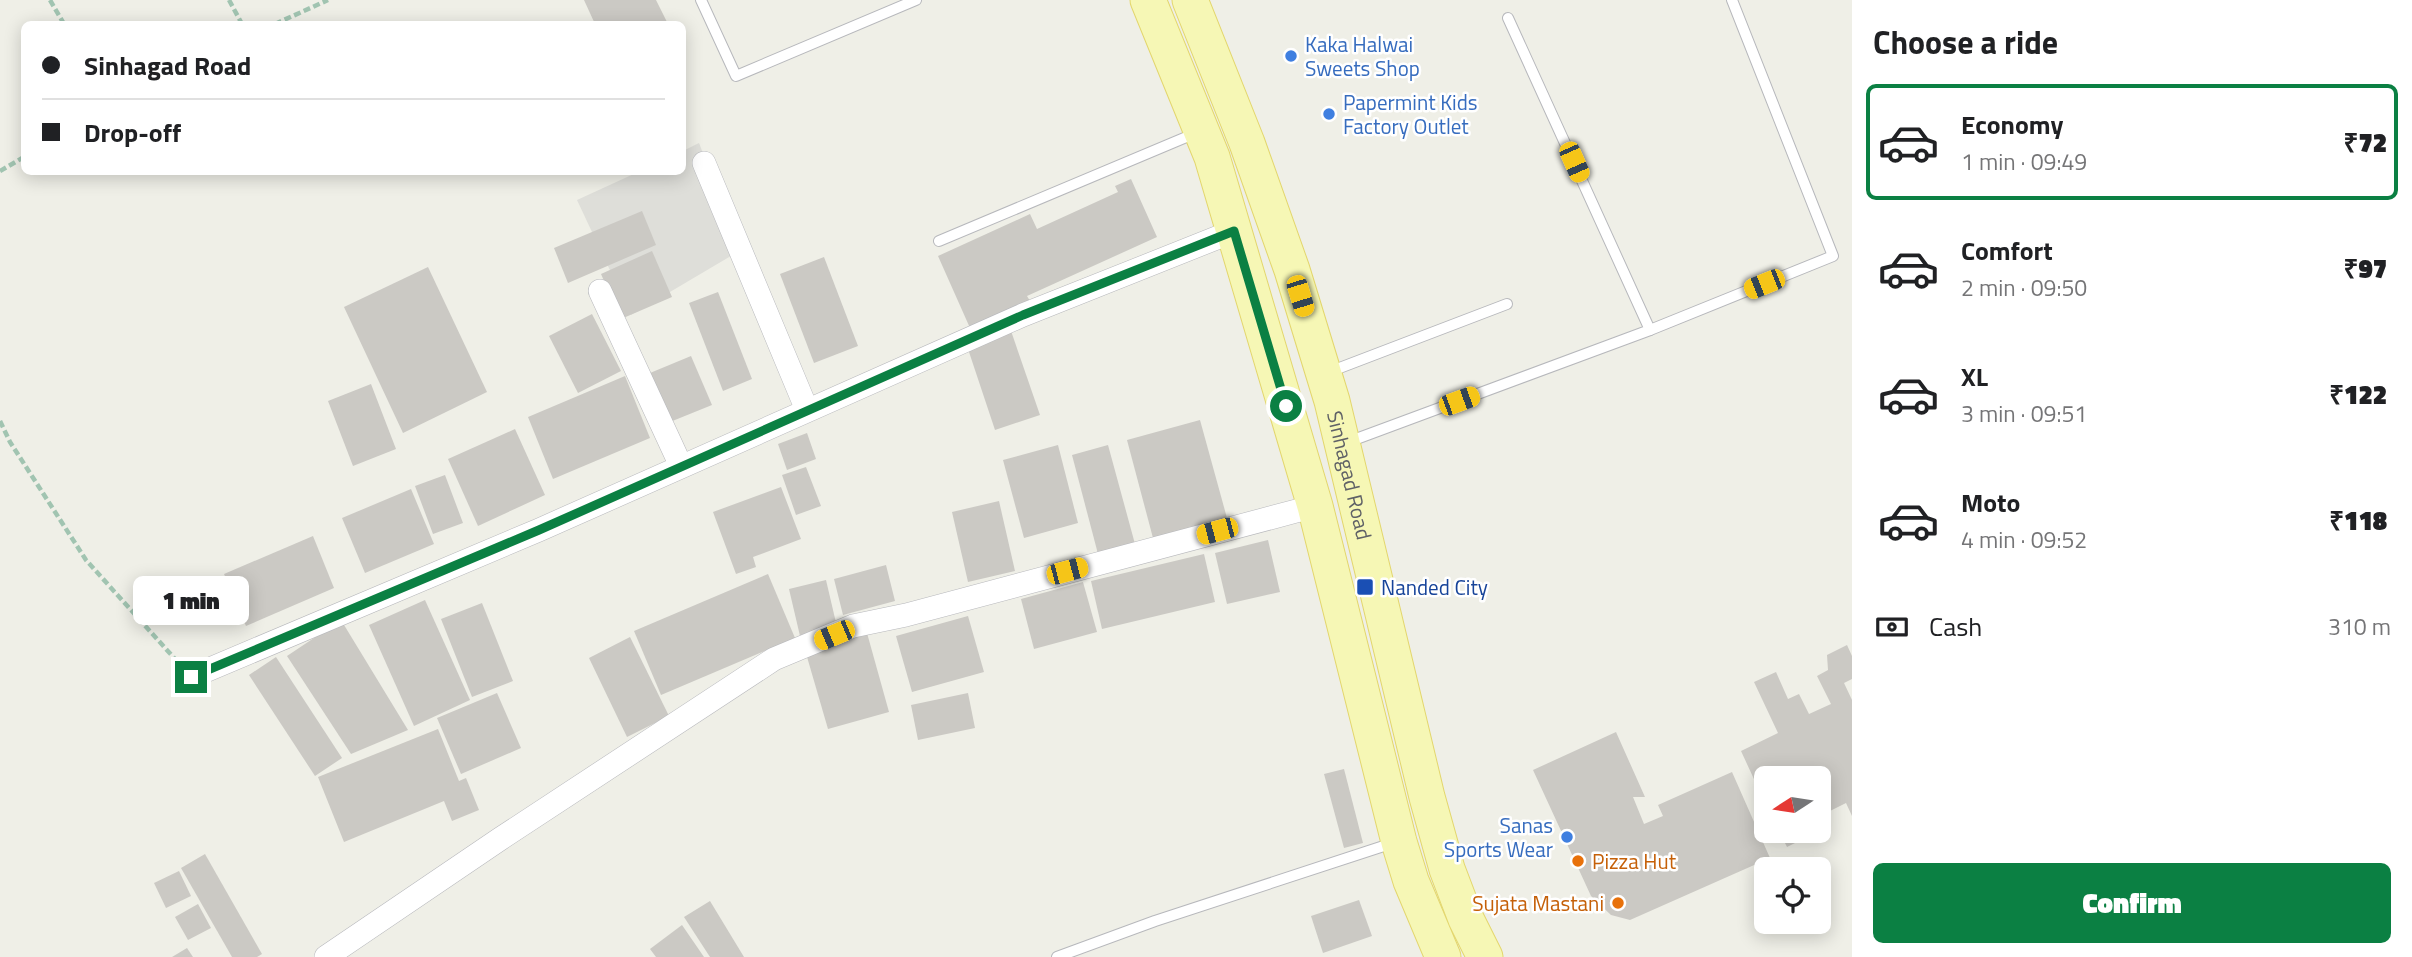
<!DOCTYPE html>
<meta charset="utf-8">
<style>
body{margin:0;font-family:"Titillium Web",sans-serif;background:#f6f6f6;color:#202124;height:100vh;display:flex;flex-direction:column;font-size:26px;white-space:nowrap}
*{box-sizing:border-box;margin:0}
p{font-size:23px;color:#757577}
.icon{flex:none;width:38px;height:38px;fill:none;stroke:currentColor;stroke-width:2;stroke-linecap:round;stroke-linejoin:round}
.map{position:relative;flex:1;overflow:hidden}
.side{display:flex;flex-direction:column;background:#fff;width:560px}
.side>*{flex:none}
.hud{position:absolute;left:21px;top:21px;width:665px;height:154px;border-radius:10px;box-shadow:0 4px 18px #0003;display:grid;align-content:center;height:154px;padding:0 21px;background:#fff}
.needle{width:46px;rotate:258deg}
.tools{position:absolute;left:1754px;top:766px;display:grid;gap:14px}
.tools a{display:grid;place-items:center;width:77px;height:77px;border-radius:10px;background:#fff;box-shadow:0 4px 18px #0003;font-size:35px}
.end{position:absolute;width:32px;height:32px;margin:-16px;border:9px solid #0b8043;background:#fff;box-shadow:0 0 0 4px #fff}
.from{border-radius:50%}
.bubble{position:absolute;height:49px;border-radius:10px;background:#fff;box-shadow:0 4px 18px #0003;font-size:23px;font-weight:800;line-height:49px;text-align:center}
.car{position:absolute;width:21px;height:42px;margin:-21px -10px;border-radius:9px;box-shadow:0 0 5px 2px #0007;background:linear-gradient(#f5c518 24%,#345 0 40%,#f5c518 0 76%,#345 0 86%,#f5c518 0)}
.hud b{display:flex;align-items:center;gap:24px;height:66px;font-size:26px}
.hud b+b{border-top:2px solid #e0e0e0}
.hud i{width:18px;height:18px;background:#202124}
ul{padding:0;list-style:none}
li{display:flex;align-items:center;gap:21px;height:116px;margin:0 14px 10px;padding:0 7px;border:4px solid transparent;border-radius:10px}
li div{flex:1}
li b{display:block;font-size:26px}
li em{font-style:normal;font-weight:800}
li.active{border-color:#0b8043}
li>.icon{width:63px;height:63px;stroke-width:1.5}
h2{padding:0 21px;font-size:32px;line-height:84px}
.pay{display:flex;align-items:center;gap:18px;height:77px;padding:0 21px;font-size:26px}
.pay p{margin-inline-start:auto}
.button{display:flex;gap:14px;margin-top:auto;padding:14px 21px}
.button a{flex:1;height:80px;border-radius:10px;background:#0b8043;color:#fff;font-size:28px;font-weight:800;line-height:80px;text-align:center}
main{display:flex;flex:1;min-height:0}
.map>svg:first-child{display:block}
.industrial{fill:#deded9}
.building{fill:#cbc9c4}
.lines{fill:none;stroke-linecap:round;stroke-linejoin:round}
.lane-casing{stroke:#b7b8bc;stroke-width:12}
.street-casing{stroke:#b7b8bc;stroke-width:24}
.primary-casing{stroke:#e3d66d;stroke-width:37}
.path{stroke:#a1c4b1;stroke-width:4.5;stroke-dasharray:7 3.5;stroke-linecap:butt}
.lane{stroke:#fff;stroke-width:10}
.street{stroke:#fff;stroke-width:23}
.primary{stroke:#f6f7b5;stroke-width:35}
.route{stroke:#0b8043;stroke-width:9}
.shop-dot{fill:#3f7fe0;stroke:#fff;stroke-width:2.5}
.transit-dot{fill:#1a4fb4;stroke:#fff;stroke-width:2.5}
.food-dot{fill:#e8710a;stroke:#fff;stroke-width:2.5}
.labels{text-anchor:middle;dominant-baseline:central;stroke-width:5;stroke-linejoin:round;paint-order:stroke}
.shop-label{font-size:21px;fill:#366cbe;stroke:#fff;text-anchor:start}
.street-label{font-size:21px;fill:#5f6166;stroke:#fff}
.transit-label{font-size:21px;fill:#164399;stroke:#fff;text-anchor:start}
.food-label{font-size:21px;fill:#c56008;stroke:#fff;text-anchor:start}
</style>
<main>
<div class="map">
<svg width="1852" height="957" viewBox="0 0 1852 957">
<rect width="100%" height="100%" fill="#efefe7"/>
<path class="industrial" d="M 699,143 L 741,250 L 631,315 L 577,200 L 638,172 L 682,172 L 683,151 Z"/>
<g class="building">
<path d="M 584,0 L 656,0 L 668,24 L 595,24 Z"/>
<path d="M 1131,179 L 1157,237 L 1027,296 L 1030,301 L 970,328 L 938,256 L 1030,214 L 1037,229 L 1118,192 L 1115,186 Z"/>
<path d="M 642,211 L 656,245 L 568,283 L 554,248 Z"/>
<path d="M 652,251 L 672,297 L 621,319 L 601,274 Z"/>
<path d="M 824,257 L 858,346 L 814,363 L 780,274 Z"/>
<path d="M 428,267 L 487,392 L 403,433 L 344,307 Z"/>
<path d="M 718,292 L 752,379 L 723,391 L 689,303 Z"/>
<path d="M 592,314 L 621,371 L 578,393 L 549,336 Z"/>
<path d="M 1010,328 L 1040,415 L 995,430 L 966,343 Z"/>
<path d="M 691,356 L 712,405 L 670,422 L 650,373 Z"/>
<path d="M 625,376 L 650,438 L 553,479 L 528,417 Z"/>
<path d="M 371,384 L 396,449 L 353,466 L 328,401 Z"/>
<path d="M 1200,420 L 1227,518 L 1153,538 L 1127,440 Z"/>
<path d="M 515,429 L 545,495 L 478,526 L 448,459 Z"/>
<path d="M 807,433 L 816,459 L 787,470 L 778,444 Z"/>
<path d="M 1058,445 L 1078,523 L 1024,538 L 1003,460 Z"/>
<path d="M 1108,445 L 1135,544 L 1098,554 L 1072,455 Z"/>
<path d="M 806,467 L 821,506 L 796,515 L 782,475 Z"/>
<path d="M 445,475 L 463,523 L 433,534 L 415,486 Z"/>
<path d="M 781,487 L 801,539 L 753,557 L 756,567 L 736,574 L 713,512 Z"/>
<path d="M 411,489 L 434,544 L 365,573 L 342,518 Z"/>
<path d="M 999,501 L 1015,571 L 968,582 L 952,512 Z"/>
<path d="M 313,536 L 334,588 L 246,626 L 224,574 Z"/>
<path d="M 1268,540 L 1280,592 L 1227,604 L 1215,553 Z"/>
<path d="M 1204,554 L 1215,602 L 1102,629 L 1091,581 Z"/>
<path d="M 886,565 L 895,601 L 843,615 L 834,579 Z"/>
<path d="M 768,574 L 795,638 L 661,695 L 634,631 Z"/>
<path d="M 826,580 L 837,627 L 800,636 L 789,589 Z"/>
<path d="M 1083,582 L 1097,632 L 1034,649 L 1021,599 Z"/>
<path d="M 425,600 L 470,700 L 414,726 L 369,625 Z"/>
<path d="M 482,603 L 513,681 L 472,697 L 441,619 Z"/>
<path d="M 968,616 L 984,672 L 912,692 L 896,636 Z"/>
<path d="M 341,620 L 408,730 L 351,754 L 287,656 Z"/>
<path d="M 867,633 L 889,712 L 828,729 L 805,650 Z"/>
<path d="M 630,637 L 669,716 L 627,737 L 589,658 Z"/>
<path d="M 1847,645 L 1852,656 L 1852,679 L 1844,683 L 1852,700 L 1852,816 L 1846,803 L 1818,817 L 1818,779 L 1766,779 L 1766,787 L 1759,790 L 1741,751 L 1778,733 L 1754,682 L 1776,672 L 1788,699 L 1799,694 L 1809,714 L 1831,704 L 1817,676 L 1828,670 L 1827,655 Z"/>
<path d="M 276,657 L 342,758 L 315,776 L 249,675 Z"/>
<path d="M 497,693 L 521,748 L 461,774 L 437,718 Z"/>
<path d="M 968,693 L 975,728 L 918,740 L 911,705 Z"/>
<path d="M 438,729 L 459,781 L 466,778 L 479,810 L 452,821 L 444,801 L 344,842 L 318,777 Z"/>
<path d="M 1616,732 L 1645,797 L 1633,797 L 1644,824 L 1663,816 L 1658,805 L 1732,772 L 1770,858 L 1630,920 L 1611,915 L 1591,896 L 1533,770 Z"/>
<path d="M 1344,769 L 1363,843 L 1344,848 L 1324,774 Z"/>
<path d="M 1779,831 L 1807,831 L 1809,836 L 1787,847 Z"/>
<path d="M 205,854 L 262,954 L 257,957 L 232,957 L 181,868 Z"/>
<path d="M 179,871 L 191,896 L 166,908 L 154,883 Z"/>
<path d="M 1359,900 L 1372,936 L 1323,953 L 1311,916 Z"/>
<path d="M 710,901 L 744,957 L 710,957 L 684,917 Z"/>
<path d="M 198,904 L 211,928 L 188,940 L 175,917 Z"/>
<path d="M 682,925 L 704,957 L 656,957 L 650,949 Z"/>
<path d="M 187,948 L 193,957 L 172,957 Z"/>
</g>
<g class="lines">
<defs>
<g id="lane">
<path d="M 701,0 L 736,76 L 916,0"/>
<path d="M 939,241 L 1196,133"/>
<path d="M 1650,330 L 1833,256 L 1732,0"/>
<path d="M 1329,372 L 1507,304"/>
<path d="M 1348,442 L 1650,330 L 1508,18"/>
<path d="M 1057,957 L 1155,921 L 1396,842"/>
</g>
<g id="street">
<path d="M 704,163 L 807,410"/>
<path d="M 600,291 L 681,466"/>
<path d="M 191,677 L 539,530 L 1023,315 L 1234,231"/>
<path d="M 326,957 L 500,839 L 774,659 L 853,626 L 906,615 L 1315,506"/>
</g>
<g id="primary">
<path d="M 1148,0 L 1212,157 L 1315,506 L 1399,842 L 1411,881 L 1443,957"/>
<path id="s1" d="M 1190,0 L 1247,143 L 1292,270 L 1332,401 L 1427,797 L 1447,869 L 1466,919 L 1485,957"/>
</g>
</defs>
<use href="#lane" class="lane-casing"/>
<use href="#street" class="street-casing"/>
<use href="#primary" class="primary-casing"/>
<g class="path">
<path d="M 50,0 L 64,24"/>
<path d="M 229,0 L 242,24"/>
<path d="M 275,24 L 328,0"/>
<path d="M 0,171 L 24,157"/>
<path d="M 0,421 L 10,442 L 86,560 L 175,659"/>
</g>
<use href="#lane" class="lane"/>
<use href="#street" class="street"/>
<use href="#primary" class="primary"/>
</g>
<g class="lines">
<path class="route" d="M 191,677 L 539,530 L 1023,315 L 1234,231 L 1286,406"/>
</g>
<g class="shop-dot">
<circle cx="1291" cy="56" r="7"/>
<circle cx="1329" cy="114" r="7"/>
<circle cx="1567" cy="837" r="7"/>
</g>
<rect class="transit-dot" x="1356" y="578" width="18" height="18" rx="3.5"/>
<g class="food-dot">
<circle cx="1578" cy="861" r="7"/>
<circle cx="1618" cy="903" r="7"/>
</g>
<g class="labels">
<g class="shop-label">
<text x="1305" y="44">Kaka Halwai<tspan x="1305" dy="24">Sweets Shop</tspan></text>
<text x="1343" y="102">Papermint Kids<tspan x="1343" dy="24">Factory Outlet</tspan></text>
<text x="1553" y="825" text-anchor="end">Sanas<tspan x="1553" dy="24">Sports Wear</tspan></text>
</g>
<g class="street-label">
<text stroke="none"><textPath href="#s1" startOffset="502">Sinhagad Road</textPath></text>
</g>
<g class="transit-label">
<text x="1381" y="587">Nanded City</text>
</g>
<g class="food-label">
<text x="1592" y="861">Pizza Hut</text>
<text x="1604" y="903" text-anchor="end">Sujata Mastani</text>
</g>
</g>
</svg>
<div class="tools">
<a><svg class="needle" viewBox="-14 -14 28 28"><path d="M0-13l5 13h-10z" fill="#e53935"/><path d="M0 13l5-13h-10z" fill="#757577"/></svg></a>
<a><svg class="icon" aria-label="locate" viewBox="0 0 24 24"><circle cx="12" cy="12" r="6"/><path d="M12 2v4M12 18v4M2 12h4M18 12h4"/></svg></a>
</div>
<i class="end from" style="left:1286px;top:406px"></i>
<i class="end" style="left:191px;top:677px"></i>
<div class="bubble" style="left:133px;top:576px;width:116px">1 min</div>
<i class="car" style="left:1574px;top:162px;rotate:156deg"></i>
<i class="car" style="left:1764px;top:284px;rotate:248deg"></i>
<i class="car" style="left:1300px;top:296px;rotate:163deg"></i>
<i class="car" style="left:1459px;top:401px;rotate:70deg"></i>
<i class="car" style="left:1217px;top:531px;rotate:255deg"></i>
<i class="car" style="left:1067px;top:571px;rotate:75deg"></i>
<i class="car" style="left:834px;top:635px;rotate:247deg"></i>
<div class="hud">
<b><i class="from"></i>Sinhagad Road</b>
<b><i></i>Drop-off</b>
</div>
</div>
<section class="side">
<h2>Choose a ride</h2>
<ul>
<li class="active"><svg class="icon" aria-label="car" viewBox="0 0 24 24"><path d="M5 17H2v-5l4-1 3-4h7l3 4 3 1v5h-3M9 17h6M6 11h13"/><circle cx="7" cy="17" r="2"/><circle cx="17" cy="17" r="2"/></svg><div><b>Economy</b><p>1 min · 09:49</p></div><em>₹72</em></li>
<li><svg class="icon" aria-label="car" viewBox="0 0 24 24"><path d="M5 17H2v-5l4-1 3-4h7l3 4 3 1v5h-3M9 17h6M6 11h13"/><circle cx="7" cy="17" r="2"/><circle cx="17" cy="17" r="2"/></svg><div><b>Comfort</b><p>2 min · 09:50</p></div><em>₹97</em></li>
<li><svg class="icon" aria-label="car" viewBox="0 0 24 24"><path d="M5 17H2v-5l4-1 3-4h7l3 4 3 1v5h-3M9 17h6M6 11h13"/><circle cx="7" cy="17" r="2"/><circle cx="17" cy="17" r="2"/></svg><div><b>XL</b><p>3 min · 09:51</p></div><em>₹122</em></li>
<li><svg class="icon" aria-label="car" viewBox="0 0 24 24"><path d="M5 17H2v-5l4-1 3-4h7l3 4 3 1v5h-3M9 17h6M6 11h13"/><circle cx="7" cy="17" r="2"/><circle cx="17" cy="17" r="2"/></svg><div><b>Moto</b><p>4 min · 09:52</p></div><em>₹118</em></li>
</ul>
<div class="pay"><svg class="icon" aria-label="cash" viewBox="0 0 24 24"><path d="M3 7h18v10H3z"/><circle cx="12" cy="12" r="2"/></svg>Cash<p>310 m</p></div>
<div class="button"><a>Confirm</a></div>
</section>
</main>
